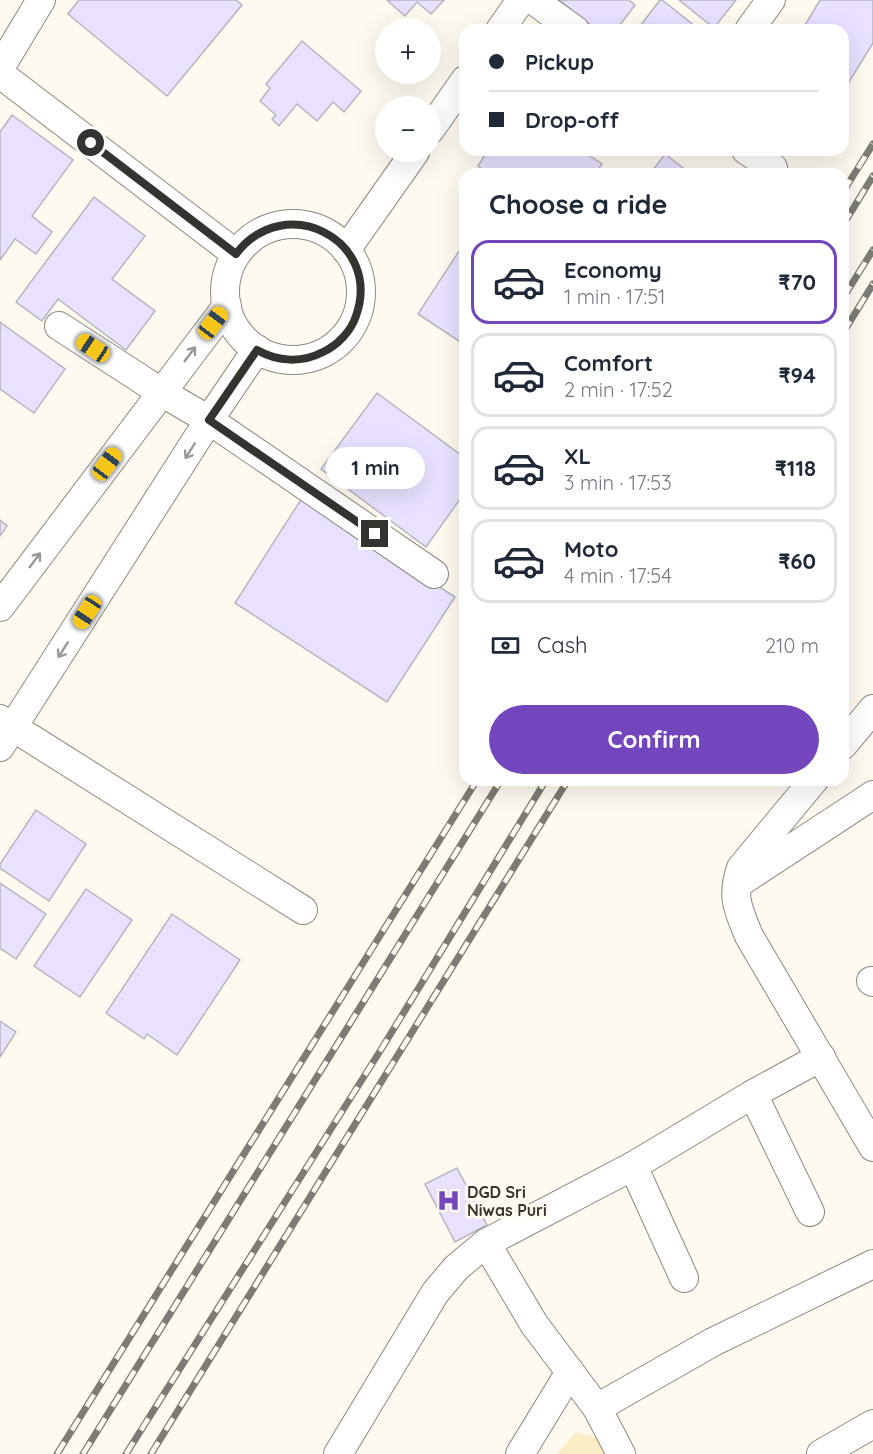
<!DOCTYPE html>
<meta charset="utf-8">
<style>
body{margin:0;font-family:Quicksand,sans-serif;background:#f2f2f3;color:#1f2937;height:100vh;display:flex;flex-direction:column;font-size:22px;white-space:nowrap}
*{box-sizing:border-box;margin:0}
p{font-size:20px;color:#747a83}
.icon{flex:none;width:33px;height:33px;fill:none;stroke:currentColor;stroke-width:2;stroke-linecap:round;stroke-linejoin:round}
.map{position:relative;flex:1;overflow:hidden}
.panel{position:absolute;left:459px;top:168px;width:390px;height:618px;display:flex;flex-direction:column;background:#fff;border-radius:18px;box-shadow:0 6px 24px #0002}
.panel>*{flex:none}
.banner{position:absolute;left:459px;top:24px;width:390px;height:132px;border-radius:18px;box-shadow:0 6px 24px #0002;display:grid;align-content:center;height:132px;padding:0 30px;background:#fff}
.tools{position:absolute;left:375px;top:18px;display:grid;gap:12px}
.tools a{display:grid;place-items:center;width:66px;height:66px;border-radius:50%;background:#fff;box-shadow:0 6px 24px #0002;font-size:30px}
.end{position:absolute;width:27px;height:27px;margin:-14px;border:8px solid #35332f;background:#fff;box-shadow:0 0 0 3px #fff}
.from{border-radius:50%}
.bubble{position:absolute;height:42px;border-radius:21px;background:#fff;box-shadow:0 6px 24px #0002;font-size:20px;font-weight:800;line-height:42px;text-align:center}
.car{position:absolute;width:18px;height:36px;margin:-18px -9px;border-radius:8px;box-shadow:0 0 4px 2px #0007;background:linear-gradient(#f5c518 24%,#345 0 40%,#f5c518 0 76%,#345 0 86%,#f5c518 0)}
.banner b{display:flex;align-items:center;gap:21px;height:57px;font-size:22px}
.banner b+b{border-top:2px solid #e0e1e3}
.banner i{width:15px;height:15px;background:#1f2937}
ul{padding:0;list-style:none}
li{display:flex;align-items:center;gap:18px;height:84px;margin:0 12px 9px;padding:0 18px;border:3px solid #e0e1e3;border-radius:18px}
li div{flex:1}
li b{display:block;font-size:22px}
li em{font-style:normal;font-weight:800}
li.active{border-color:#7446be}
li>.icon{width:54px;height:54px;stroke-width:1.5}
h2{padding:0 30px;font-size:27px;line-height:72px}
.pay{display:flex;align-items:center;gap:15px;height:66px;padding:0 30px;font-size:22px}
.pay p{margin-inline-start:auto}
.cta{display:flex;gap:12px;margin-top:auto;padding:12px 30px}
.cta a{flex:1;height:69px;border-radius:36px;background:#7446be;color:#fff;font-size:24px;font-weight:800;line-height:69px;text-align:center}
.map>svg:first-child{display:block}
.green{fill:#fbecc6}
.building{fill:#e9e1ff;stroke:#b6b4be;stroke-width:1.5}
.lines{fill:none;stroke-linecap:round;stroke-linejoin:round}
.street-casing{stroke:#8c8980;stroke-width:30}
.street{stroke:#fff;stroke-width:28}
.rail-casing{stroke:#7d7b75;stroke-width:7}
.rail{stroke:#fefaf0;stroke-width:4.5;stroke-dasharray:14;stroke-linecap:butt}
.oneway{stroke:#9a9997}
.route{stroke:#35332f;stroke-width:8}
.labels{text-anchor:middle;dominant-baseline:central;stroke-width:6;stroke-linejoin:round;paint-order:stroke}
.poi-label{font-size:16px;font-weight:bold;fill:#35332f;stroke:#fefaf0;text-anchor:start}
</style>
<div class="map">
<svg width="873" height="1454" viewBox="0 0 873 1454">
<rect width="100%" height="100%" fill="#fefaf0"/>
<path class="green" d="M 576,1432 L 615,1442 L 621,1454 L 557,1454 Z"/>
<g class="building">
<path d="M 79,0 L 236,0 L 242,5 L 167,96 L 68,14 Z"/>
<path d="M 387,0 L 444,0 L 431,14 L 417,2 L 405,16 Z"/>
<path d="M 559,0 L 629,0 L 635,5 L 616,30 L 597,30 Z"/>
<path d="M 660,0 L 662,0 L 700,30 L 637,30 Z"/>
<path d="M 679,0 L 736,0 L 714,28 Z"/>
<path d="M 820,0 L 873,0 L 873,43 L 849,82 L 843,78 L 843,30 L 802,30 Z"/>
<path d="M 302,41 L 361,91 L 344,112 L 333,102 L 317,121 L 297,104 L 279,126 L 272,119 L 276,115 L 260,101 L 270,88 L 266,84 Z"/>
<path d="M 12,115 L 73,160 L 32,216 L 52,232 L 36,254 L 15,239 L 0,260 L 0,132 Z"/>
<path d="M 488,150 L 581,150 L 602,164 L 595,174 L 490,174 L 478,166 Z"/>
<path d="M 665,154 L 691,174 L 650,174 Z"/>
<path d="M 94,197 L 145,236 L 112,279 L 155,311 L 126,350 L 58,299 L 42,321 L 16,302 Z"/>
<path d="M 465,242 L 465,345 L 418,314 Z"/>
<path d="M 0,322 L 65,369 L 34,413 L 0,389 Z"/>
<path d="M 377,393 L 465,458 L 465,492 L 426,547 L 321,469 Z"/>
<path d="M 302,498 L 455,597 L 387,702 L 235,603 Z"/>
<path d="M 0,520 L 7,526 L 0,536 Z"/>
<path d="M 36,810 L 86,844 L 49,901 L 0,868 L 0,864 Z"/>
<path d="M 0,883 L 46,914 L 16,959 L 0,948 Z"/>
<path d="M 86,889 L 132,920 L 80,997 L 34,966 Z"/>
<path d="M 172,914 L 240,960 L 177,1055 L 147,1034 L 144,1039 L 106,1013 Z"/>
<path d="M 0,1021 L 16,1032 L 0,1057 Z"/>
<path d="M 457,1168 L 487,1225 L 455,1242 L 425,1184 Z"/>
</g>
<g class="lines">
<defs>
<g id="street">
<path d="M 533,0 L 575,30"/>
<path d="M 500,30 L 521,0"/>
<path d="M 749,30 L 771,0"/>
<path d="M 0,68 L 41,0"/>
<path d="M 0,74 L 236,254"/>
<path d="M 430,130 L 465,80"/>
<path d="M 746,150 L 773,168"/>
<circle cx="293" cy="292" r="68"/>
<path d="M 346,250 L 415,152"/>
<path d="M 59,326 L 161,392 L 209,420 L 434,574"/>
<path d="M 0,607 L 227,306"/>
<path d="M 0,719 L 303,910"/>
<path d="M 843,745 L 873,709"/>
<path d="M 0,747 L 209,420 L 257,349"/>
<path d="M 814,780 L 741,868 C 731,897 738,909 749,936 L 873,1147"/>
<path d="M 742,881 L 873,795"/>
<path d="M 871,981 L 873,982"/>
<path d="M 753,1094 L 810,1212"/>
<path d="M 633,1166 L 684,1278"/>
<path d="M 486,1243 L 534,1324 L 597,1408 L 621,1454"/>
<path d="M 597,1408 L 713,1342 L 873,1264"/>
<path d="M 338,1454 L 435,1293 L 456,1268 L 486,1243 L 633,1166 L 753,1094 L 821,1057"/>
<path d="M 520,1454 L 570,1372"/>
<path d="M 821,1454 L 873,1424"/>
</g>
</defs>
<use href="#street" class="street-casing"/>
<use href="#street" class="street"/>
<defs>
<g id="rail">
<path d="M 843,192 L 873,144"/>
<path d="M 843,225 L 873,176"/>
<path d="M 843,298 L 873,250"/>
<path d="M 843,333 L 873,284"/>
<path d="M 57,1454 L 477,780"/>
<path d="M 83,1454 L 501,780"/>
<path d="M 126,1454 L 382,1048 L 546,780"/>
<path d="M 151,1454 L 568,780"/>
</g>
</defs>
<use href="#rail" class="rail-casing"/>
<use href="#rail" class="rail"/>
</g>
<defs><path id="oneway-shaft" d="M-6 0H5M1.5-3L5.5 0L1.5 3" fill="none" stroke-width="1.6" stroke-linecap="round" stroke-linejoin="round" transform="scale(1.5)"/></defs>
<g class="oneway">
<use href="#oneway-shaft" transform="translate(190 354) rotate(-53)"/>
<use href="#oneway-shaft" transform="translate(190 451) rotate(122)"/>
<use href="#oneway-shaft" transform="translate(35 560) rotate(-53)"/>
<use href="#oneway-shaft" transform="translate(63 650) rotate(122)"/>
</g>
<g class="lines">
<path class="route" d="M 91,143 L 236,254 C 285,190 383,240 356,316 C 351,331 338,345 323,352 C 302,363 278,362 257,350 L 209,420 L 375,534"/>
</g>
<defs>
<symbol id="hospital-bare" viewBox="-9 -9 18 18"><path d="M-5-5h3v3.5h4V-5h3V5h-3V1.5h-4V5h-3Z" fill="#7446be" stroke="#fefaf0" stroke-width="2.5" paint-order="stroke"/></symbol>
</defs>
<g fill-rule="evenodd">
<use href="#hospital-bare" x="432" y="1184" width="33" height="33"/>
</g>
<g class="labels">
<g class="poi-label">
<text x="467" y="1192">DGD Sri<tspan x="467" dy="18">Niwas Puri</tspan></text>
</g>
</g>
</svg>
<div class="tools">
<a>+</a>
<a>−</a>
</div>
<i class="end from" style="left:91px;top:143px"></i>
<i class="end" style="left:375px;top:534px"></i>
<div class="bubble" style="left:326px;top:447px;width:99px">1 min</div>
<i class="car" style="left:213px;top:323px;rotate:37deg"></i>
<i class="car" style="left:93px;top:348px;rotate:303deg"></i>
<i class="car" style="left:107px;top:464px;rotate:37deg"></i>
<i class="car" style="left:87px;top:612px;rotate:213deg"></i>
<div class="banner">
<b><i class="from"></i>Pickup</b>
<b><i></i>Drop-off</b>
</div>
<section class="panel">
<h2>Choose a ride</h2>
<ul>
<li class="active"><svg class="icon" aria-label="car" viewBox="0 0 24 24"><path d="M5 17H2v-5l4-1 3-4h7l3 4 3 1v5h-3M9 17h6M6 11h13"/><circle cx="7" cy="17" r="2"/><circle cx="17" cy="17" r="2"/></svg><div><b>Economy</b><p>1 min · 17:51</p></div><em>₹70</em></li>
<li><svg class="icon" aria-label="car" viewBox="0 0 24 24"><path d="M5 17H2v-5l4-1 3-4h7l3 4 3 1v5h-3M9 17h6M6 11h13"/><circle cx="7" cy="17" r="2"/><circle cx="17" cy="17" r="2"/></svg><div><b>Comfort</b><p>2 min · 17:52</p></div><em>₹94</em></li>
<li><svg class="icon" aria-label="car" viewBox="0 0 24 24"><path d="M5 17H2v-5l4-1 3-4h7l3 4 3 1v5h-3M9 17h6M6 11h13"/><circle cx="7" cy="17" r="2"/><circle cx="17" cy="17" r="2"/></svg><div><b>XL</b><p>3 min · 17:53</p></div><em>₹118</em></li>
<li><svg class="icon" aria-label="car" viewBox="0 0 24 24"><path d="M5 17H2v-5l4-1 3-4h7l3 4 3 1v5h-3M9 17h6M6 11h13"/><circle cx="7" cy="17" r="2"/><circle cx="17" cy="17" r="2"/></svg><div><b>Moto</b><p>4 min · 17:54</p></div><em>₹60</em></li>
</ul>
<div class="pay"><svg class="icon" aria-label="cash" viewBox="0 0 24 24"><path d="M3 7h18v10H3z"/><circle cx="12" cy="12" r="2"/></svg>Cash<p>210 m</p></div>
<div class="cta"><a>Confirm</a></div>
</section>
</div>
